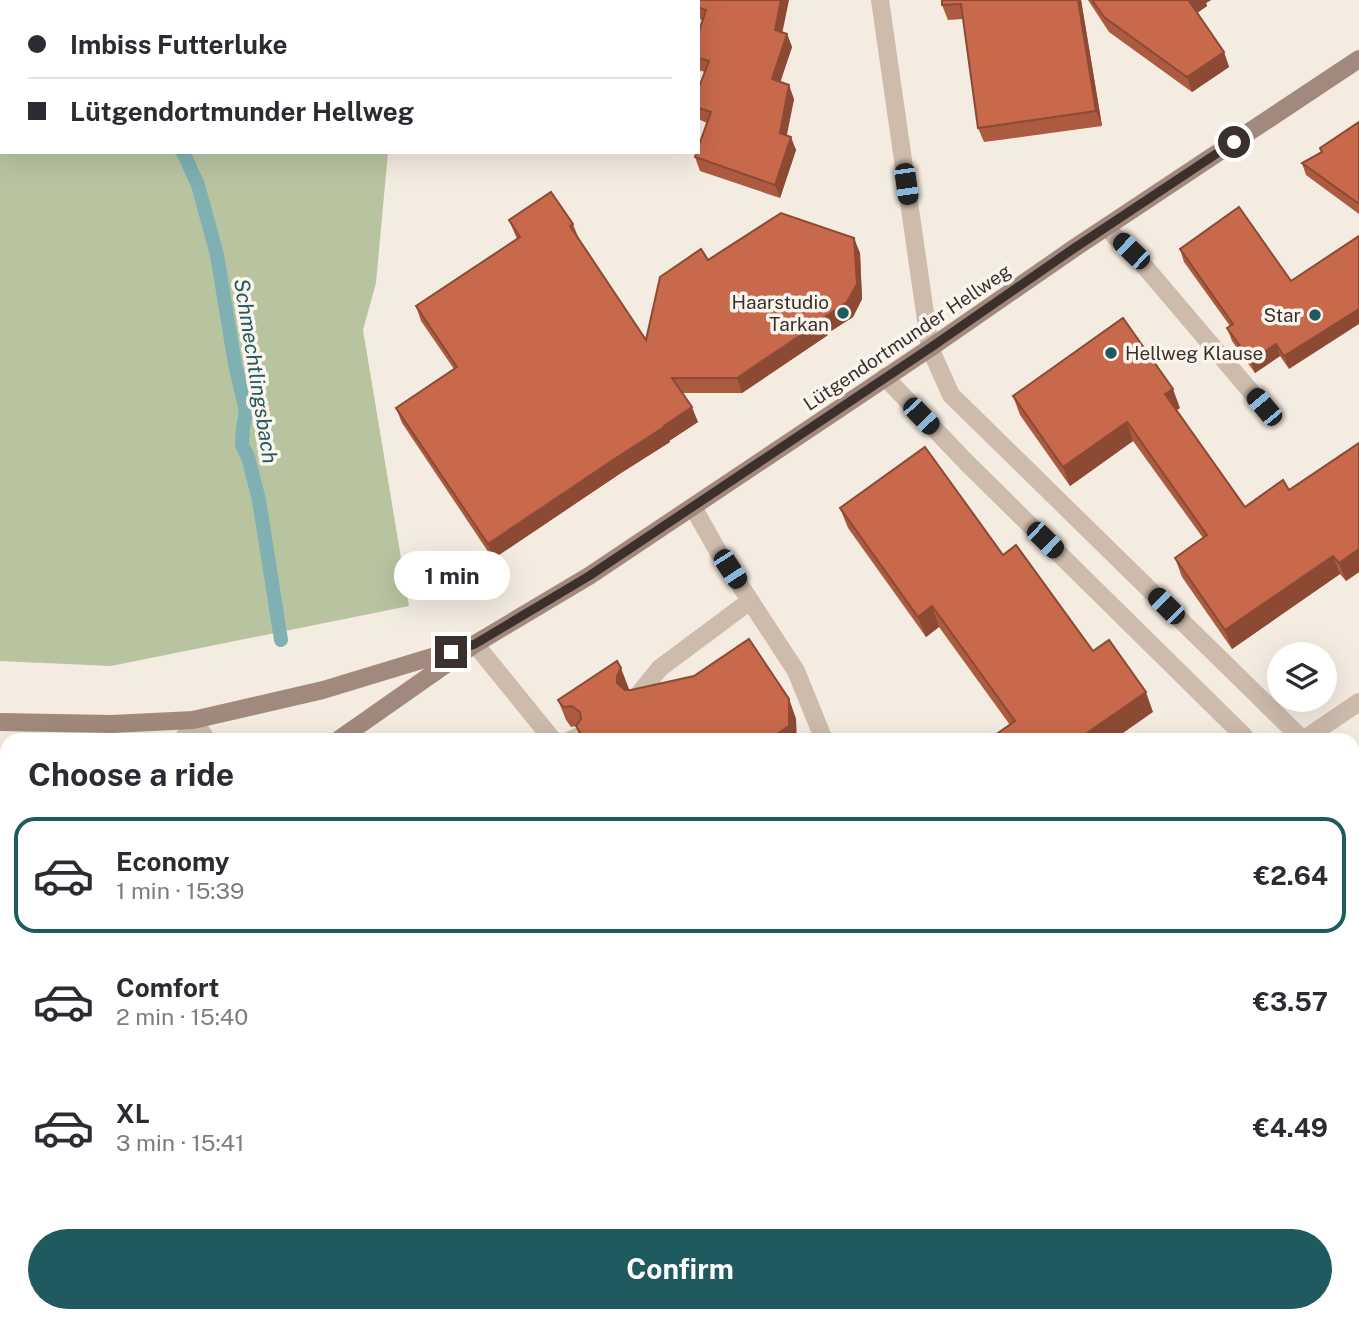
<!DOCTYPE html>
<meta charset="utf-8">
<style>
body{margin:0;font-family:"Public Sans",sans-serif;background:#f2f2f3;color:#2b2b33;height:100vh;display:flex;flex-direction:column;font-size:26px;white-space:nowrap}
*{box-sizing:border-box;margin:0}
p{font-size:23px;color:#7c7c81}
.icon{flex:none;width:38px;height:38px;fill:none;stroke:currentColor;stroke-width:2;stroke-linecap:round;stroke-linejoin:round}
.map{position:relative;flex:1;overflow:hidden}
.details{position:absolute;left:0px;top:733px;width:1360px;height:590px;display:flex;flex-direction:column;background:#fff;border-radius:21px 21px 0 0;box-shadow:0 7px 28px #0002}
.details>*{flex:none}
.hud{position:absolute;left:0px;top:0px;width:700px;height:154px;box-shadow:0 7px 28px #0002;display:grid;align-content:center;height:154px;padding:0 28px;background:#fff}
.tools{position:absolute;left:1267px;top:642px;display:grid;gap:14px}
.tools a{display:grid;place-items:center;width:70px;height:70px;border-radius:50%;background:#fff;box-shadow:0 7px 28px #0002;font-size:35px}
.end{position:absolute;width:32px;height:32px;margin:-16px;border:9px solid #3b302b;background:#fff;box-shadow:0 0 0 4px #fff}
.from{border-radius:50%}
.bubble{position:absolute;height:49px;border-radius:24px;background:#fff;box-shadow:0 7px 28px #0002;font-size:23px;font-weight:700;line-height:49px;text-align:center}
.car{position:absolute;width:21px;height:42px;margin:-21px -10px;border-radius:9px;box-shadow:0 0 5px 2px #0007;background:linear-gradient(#222 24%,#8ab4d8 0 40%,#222 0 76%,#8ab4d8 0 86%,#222 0)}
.hud b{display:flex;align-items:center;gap:24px;height:66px;font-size:26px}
.hud b+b{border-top:2px solid #e1e1e2}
.hud i{width:18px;height:18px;background:#2b2b33}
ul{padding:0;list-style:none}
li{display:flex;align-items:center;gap:21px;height:116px;margin:0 14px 10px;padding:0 14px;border:4px solid transparent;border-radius:21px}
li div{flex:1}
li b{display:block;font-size:26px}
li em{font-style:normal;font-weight:700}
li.active{border-color:#1f5a5e}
li>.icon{width:63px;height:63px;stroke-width:1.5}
h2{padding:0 28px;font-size:32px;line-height:84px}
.cta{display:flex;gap:14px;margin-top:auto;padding:14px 28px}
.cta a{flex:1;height:80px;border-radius:42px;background:#1f5a5e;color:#fff;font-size:28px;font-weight:700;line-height:80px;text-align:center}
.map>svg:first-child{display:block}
.green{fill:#b8c4a0}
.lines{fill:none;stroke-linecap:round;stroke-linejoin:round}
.stream{stroke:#7fb0b2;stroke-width:14}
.service{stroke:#cdbbac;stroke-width:18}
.minor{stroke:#cdbbac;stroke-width:18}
.tertiary{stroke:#cdbbac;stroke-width:18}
.secondary{stroke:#a18a7d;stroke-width:18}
.wall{fill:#ac5a40}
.shaded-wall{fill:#8c4a34}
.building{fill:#c8694b;stroke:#8c4a34;stroke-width:2}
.route{stroke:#3b302b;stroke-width:9}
.poi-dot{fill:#1f5a5e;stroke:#fbf5ee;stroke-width:2.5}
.labels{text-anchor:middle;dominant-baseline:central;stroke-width:7;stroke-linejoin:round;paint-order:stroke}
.poi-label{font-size:19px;fill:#3b302b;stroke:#fbf5ee;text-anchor:end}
.street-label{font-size:19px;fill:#3b302b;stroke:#fbf5ee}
.water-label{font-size:21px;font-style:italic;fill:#1f5a5e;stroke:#fbf5ee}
</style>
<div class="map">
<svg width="1359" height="1322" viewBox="0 0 1359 1322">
<rect width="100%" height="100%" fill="#f4ebe1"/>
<g class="green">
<path d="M 0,0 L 403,0 L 402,2 L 2,2 L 2,152 L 388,152 L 376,283 L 363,330 L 409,606 L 111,666 L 0,661 Z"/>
<path d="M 1359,842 L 1359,1322 L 677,1322 L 668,1316 L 1353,1316 L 1353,848 Z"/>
</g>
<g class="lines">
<g class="stream">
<path d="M 156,0 L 156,2"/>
<path d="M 183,152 L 198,185 L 217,255 L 235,364 L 246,411 L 243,428 L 242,445 L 248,457 L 259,500 L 281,640"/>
<path d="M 376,1316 L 377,1322"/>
</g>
<g class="service">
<path d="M 1106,227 L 1146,268 L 1264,407"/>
<path d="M 930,348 L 951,395 L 1303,740 L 1359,702"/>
<path d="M 885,377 L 966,462 L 1244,736"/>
<path d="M 693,507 L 719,553 L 796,671 L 824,740"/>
<path d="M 475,644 L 553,740"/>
<path d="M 635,699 L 660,668 L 750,601"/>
<path d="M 570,740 L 577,737"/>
<path d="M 0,898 L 7,901"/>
<path d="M 0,948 L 7,950"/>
<path d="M 208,1322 L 220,1316"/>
</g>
<path class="minor" d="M 880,0 L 930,348"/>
<g class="tertiary">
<path d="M 183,740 L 193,720 L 207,740"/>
<path d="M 551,1316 L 561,1322"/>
</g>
<g class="secondary">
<path d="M 0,722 L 112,724 L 193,720 L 323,690 L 458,649"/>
<path d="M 338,740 L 475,644 L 589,576 L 930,348 L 1073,249 L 1359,59"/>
<path d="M 0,812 L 7,812"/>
</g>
</g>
<g class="wall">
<path d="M 942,0 L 1081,0 L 1102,126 L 984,142 L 978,128 L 963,19 L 948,20 L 942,5 Z"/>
<path d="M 1088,0 L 1211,0 L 1206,3 L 1207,6 L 1197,13 L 1224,52 L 1229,67 L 1192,92 L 1109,32 Z"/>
<path d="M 698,2 L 787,34 L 792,47 L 780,82 L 794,99 L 787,135 L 796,150 L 780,198 L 700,171 L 695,157 L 707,123 L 698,119 L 698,90 L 705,72 L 698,70 L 698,34 L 703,20 L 698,19 Z"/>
<path d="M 1359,122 L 1359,214 L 1306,175 L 1302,163 L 1322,152 Z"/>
<path d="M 1239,207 L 1289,369 L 1280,356 L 1255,373 L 1232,341 L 1227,328 L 1230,326 L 1184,262 L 1180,249 Z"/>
<path d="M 509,220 L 573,224 L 579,239 L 646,340 L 708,260 L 860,253 L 862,299 L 853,317 L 828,333 L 828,335 L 742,393 L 682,393 L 698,422 L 669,441 L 670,442 L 621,473 L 493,559 L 402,423 L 396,408 L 454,369 L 421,321 L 416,306 L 517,239 Z"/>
<path d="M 1013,396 L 1180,408 L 1176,410 L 1245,507 L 1289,490 L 1359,443 L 1359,572 L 1346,581 L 1340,574 L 1232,649 L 1182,577 L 1175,558 L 1203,538 L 1133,441 L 1070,486 L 1020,415 Z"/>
<path d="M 840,508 L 1003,555 L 1093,651 L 1153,712 L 1010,725 L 939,627 L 926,637 L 848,528 Z"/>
<path d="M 629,689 L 628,690 L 789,699 L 796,719 L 581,740 L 576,726 L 571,727 L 566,720 L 558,700 Z"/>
<path d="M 0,1050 L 7,1059 L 7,1090 L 0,1092 Z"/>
</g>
<g class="shaded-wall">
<path d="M 781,0 L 789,0 L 780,44 L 775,30 Z"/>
<path d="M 1078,0 L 1081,0 L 1102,126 L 1096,111 Z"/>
<path d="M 1189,0 L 1211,0 L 1206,3 L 1207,6 L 1194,15 Z"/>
<path d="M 787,34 L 792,47 L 777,92 L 772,79 Z"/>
<path d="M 1224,52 L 1229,67 L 1192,92 L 1187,77 Z"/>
<path d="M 789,85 L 794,99 L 784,146 L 780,133 Z"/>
<path d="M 791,137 L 796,150 L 780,198 L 775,185 Z"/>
<path d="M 854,238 L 860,253 L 862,299 L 853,317 L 828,333 L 828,335 L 742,393 L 737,378 L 822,319 Z"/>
<path d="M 1359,309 L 1359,324 L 1289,369 L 1284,356 Z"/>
<path d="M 1276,344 L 1280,356 L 1255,373 L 1251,361 Z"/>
<path d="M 1173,389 L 1180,408 L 1172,413 L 1165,394 Z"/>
<path d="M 692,407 L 698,422 L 669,441 L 670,442 L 621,473 L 493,559 L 488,544 Z"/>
<path d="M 1127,422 L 1133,441 L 1070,486 L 1063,467 Z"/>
<path d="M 1359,549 L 1359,572 L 1346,581 L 1339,563 Z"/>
<path d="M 1333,556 L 1340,574 L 1232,649 L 1225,630 Z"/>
<path d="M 932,606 L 939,627 L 926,637 L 918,617 Z"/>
<path d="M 621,668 L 629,689 L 624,697 L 617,683 L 617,676 Z"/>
<path d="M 1146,692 L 1153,712 L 1113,740 L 1077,740 Z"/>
<path d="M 789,699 L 796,719 L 797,740 L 771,740 L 771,738 Z"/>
</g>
<g class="building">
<path d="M 690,0 L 781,0 L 775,30 L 787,34 L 772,79 L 789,85 L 780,133 L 791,137 L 775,185 L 695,157 L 697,152 L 698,152 L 698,148 L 711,112 L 698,108 L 698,90 L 709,61 L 698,58 L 698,34 L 706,10 L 698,7 L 698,2 L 689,2 Z"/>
<path d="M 942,0 L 1078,0 L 1096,111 L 978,128 L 961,4 L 942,5 Z"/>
<path d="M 1092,0 L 1189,0 L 1189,1 L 1224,52 L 1187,77 L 1104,17 Z"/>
<path d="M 1359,122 L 1359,204 L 1302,163 L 1322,152 L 1320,148 Z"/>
<path d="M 551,192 L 573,224 L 570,226 L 646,340 L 660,277 L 701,249 L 708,260 L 781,213 L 854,238 L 857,284 L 847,302 L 822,319 L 823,320 L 737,378 L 672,378 L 692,407 L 664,426 L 664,427 L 616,458 L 488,544 L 396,408 L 457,367 L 416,306 L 520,237 L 509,220 Z"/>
<path d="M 1239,207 L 1291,281 L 1359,236 L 1359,309 L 1284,356 L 1276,344 L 1251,361 L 1227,328 L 1233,324 L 1180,249 Z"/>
<path d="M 1123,318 L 1173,389 L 1165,394 L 1245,507 L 1283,480 L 1289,490 L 1359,443 L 1359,549 L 1339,563 L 1333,556 L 1225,630 L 1175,558 L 1207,535 L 1127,422 L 1063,467 L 1013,396 Z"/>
<path d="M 925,447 L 1003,555 L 1016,545 L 1093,651 L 1109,640 L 1146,692 L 1077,740 L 988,740 L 1015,721 L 932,606 L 918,617 L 840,508 Z"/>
<path d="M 749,639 L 789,699 L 789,726 L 771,738 L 772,740 L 585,740 L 576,726 L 581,719 L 580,712 L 572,706 L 563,707 L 558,700 L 617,661 L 621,668 L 617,676 L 617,683 L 625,690 L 631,690 L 694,676 Z"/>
<path d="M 0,1050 L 7,1059 L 7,1071 L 0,1073 Z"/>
</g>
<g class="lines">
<path class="route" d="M 451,652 L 475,644 L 589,576 L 930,348 L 1073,249 L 1234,142"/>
</g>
<g class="poi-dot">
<circle cx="843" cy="313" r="7"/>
<circle cx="1315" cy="315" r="7"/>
<circle cx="1111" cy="353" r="7"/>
</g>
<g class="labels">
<g class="poi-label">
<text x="829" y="302">Haarstudio<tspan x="829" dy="22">Tarkan</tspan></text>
<text x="1301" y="315">Star</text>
<text x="1125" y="353" text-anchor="start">Hellweg Klause</text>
</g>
<g class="street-label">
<text transform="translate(907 337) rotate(-34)">Lütgendortmunder Hellweg</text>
</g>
<g class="water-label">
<text transform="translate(256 371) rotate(81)">Schmechtlingsbach</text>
</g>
</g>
</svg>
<div class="tools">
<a><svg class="icon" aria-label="layers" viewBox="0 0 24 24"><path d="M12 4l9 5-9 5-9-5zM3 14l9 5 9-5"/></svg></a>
</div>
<i class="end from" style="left:1234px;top:142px"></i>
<i class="end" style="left:451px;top:652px"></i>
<div class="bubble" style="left:394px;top:551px;width:116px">1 min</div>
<i class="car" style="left:906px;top:184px;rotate:172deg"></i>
<i class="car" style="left:1131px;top:251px;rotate:314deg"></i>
<i class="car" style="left:1264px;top:407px;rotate:320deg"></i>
<i class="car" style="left:921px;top:416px;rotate:136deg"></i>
<i class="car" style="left:1045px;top:540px;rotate:134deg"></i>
<i class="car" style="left:730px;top:569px;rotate:147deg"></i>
<i class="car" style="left:1166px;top:606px;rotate:315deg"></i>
<div class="hud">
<b><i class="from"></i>Imbiss Futterluke</b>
<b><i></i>Lütgendortmunder Hellweg</b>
</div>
<section class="details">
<h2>Choose a ride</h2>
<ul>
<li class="active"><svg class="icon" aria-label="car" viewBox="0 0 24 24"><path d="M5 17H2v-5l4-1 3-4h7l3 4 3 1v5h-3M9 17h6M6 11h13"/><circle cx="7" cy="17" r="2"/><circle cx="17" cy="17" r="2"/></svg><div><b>Economy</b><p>1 min · 15:39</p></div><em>€2.64</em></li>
<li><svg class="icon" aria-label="car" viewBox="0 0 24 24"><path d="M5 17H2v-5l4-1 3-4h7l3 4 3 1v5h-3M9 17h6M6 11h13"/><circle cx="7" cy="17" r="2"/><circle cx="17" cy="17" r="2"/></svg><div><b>Comfort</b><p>2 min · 15:40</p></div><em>€3.57</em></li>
<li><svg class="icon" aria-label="car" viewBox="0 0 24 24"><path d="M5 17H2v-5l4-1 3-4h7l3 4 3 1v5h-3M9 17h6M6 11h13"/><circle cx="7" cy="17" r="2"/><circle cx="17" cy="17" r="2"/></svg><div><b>XL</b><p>3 min · 15:41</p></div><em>€4.49</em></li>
</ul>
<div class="cta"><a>Confirm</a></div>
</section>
</div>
